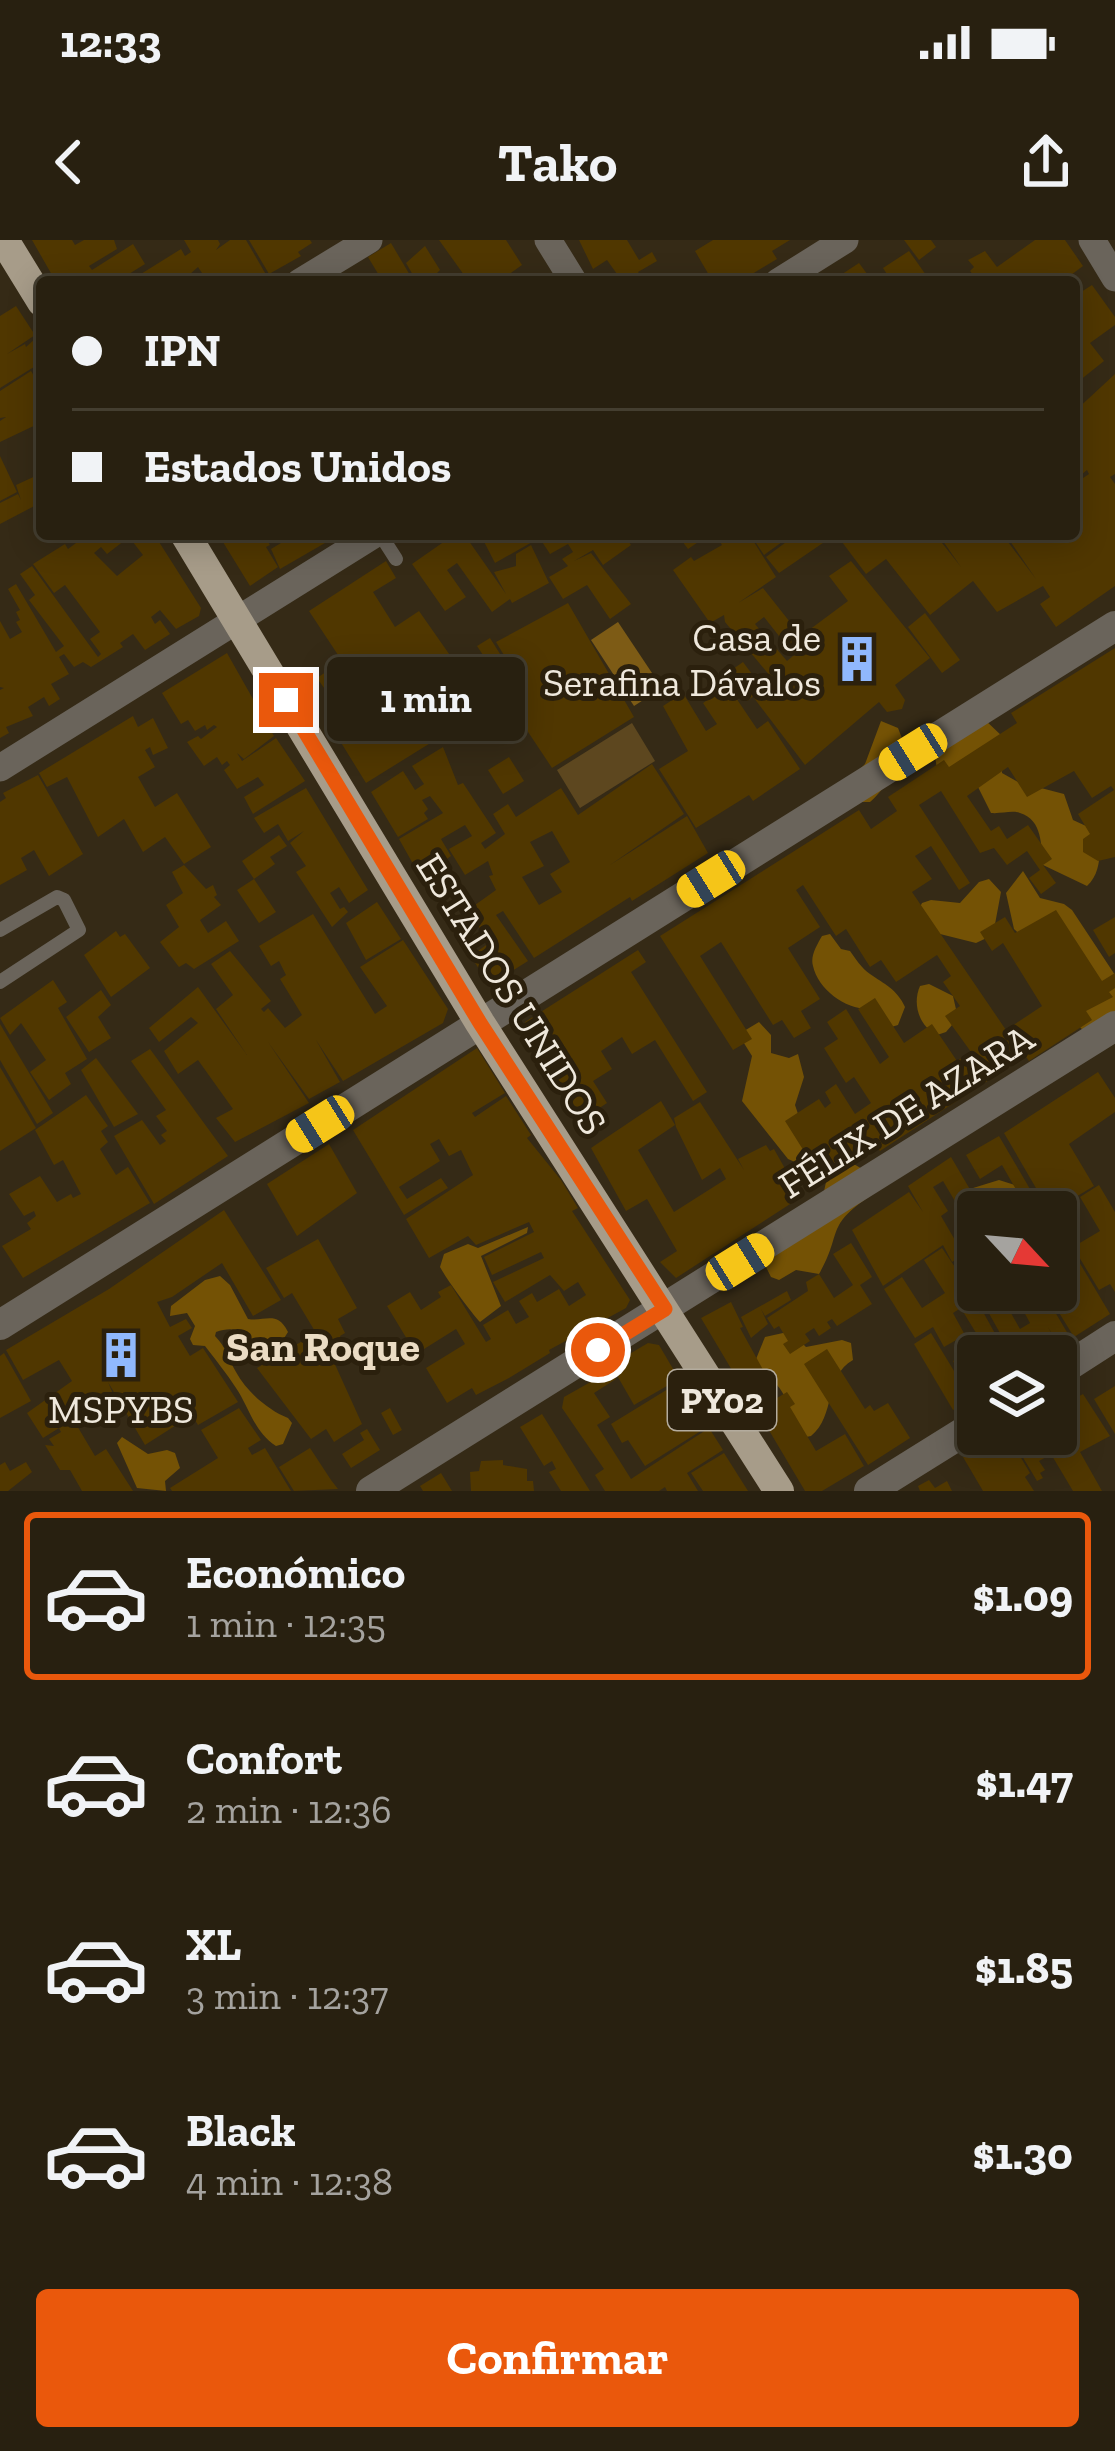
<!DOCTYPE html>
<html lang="es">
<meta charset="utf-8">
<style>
body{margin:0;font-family:"Zilla Slab",serif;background:#302819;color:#f1f3f6;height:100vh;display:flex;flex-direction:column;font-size:45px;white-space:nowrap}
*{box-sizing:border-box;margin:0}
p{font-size:39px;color:#a5a39f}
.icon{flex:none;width:66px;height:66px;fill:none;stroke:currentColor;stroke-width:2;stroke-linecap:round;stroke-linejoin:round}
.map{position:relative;height:1251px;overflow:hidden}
.panel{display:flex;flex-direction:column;background:#282010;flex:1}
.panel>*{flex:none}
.hud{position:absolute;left:36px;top:36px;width:1044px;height:264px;border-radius:12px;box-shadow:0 6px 30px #0003,0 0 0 3px #443e30;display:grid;align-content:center;height:264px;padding:0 36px;background:#282010}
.needle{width:78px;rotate:116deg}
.controls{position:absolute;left:957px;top:951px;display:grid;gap:24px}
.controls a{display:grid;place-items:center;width:120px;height:120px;border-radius:12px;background:#282010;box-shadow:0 6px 30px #0003,0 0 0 3px #443e30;font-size:60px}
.end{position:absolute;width:54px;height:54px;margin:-27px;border:15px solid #ea580c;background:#fff;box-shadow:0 0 0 6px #fff}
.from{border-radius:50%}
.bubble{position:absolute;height:84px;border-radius:12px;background:#282010;box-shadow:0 6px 30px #0003,0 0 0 3px #443e30;font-size:39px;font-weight:800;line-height:84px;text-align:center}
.car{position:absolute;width:36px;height:72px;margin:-36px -18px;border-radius:15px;box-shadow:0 0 9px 3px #0007;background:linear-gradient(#f5c518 24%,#345 0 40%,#f5c518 0 76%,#345 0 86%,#f5c518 0)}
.hud b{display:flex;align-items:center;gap:42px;height:114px;font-size:45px}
.hud b+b{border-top:3px solid #443e30}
.hud i{width:30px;height:30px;background:#f1f3f6}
ul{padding:21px 0 0;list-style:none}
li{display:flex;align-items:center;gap:36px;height:168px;margin:0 24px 18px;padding:0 12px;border:6px solid transparent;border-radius:12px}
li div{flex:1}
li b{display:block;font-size:45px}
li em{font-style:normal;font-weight:800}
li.on{border-color:#ea580c}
li>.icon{width:108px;height:108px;stroke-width:1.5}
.primary-button{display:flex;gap:24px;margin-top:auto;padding:24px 36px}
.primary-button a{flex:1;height:138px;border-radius:12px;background:#ea580c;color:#fff;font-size:48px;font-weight:800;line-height:138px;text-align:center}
.status{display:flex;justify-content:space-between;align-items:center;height:84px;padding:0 60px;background:#282010;direction:ltr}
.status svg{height:33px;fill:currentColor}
header{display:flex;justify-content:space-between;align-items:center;height:156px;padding:0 36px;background:#282010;font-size:54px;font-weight:800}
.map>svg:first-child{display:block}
.green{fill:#5d471f}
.forest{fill:#745205}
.water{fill:#7d5b15}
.building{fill:#503700;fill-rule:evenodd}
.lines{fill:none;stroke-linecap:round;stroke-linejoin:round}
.service{stroke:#6a645b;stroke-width:14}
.minor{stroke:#6a645b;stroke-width:27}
.tertiary{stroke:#6a645b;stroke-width:30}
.primary{stroke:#a79c89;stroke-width:30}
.route{stroke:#ea580c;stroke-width:15}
.labels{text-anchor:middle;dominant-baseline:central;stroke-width:10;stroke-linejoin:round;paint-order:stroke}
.shield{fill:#2b200d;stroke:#b4ac9e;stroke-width:3}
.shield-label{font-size:36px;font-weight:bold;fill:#efe8dc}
.poi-label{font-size:39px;fill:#efe8dc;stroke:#2b200d;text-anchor:end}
.street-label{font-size:39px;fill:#efe8dc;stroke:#2b200d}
.neighbourhood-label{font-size:42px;font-weight:bold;fill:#ebdcc4;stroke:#2b200d}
</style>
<div class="status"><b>12:33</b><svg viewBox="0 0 49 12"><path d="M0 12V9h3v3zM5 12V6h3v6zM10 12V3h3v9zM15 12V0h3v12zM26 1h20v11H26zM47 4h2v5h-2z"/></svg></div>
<header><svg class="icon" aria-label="back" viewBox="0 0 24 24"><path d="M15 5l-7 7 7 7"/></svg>Tako<svg class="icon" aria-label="share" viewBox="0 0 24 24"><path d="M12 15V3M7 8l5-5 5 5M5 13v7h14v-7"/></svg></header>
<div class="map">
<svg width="1115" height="1251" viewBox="0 0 1115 1251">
<rect width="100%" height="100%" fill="#352a16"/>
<path class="green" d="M 632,483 L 655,521 L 580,568 L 557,530 Z"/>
<g class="forest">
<path d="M 983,478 L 1003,497 L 1002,533 L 1018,542 L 1064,554 L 1073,580 L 1099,592 C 1100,611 1102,632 1087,646 L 1043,625 C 1041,606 1043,580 1020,573 C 1012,570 1001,574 991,573 L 978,547 L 937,529 L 934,510 Z"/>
<path d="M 881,481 L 898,488 L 905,506 L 917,520 C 912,540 905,534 890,542 C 883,546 877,557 870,562 L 860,562 L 852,537 L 865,524 Z"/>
<path d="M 1023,631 L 1040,658 L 1064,664 L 1072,670 L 1115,735 L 1115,787 L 1091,799 L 1079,786 L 1028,702 L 1014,689 L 1006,653 Z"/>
<path d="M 989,639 L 1001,652 L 993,695 L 976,703 L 932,692 L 918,671 L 922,663 L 931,660 L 960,663 L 979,642 Z"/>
<path d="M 830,694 L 841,709 L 850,711 C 855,718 862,729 870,734 C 884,744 897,749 905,767 L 898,785 L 888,788 L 868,769 C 845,769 818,749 813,726 C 810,716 817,705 822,696 Z"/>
<path d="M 929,744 L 953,756 L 958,778 L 946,792 L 937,795 C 919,786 912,764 920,746 Z"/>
<path d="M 759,782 L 771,795 L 771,813 L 789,818 L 798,814 L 804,837 L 795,865 L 810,909 L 797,923 L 788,919 L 742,861 L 752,816 L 742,800 L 744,791 Z"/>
<path d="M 840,916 L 864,930 L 870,956 C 824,987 843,993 819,1034 L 796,1030 L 779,1040 L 771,1037 L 762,1019 L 821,965 L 831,919 Z"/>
<path d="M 999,940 L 1018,946 L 1021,972 L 978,972 L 978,986 C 969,973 965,962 973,948 Z"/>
<path d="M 528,987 L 527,993 L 481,1016 L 501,1066 L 480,1082 C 470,1071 447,1040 440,1027 L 444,1014 L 468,1004 L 478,1008 Z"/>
<path d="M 220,1036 L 230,1045 L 248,1079 C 265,1082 277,1070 288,1092 L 274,1114 L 258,1116 L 246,1110 C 247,1089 233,1086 216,1092 L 215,1096 C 226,1107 228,1118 236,1132 C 247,1152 268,1170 288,1178 L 292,1183 L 283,1204 L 276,1206 C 254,1192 249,1167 236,1148 C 227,1134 215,1119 205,1106 L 193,1105 L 190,1099 L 195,1086 L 187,1073 L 170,1076 L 171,1066 L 205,1040 Z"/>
<path d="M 783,1093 L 793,1094 L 806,1107 L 842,1100 L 851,1103 L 853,1120 C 824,1136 836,1176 811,1196 L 801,1198 C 789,1171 786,1141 758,1133 L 754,1124 L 765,1097 Z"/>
<path d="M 122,1197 L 148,1214 L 167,1210 L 175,1213 L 180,1228 L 165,1241 L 166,1251 L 137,1248 L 117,1203 Z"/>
</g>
<path class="water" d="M 618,382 L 662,448 L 634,466 L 591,400 Z"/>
<g class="building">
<path d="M 32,0 L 72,0 L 75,5 L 84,0 L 114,0 L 117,9 L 89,26 L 92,30 L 133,4 L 145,24 L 116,42 L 87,42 L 83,35 L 72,42 L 56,42 Z"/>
<path d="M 184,0 L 218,0 L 220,4 L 216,10 L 230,0 L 246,0 L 268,38 L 261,42 L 208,42 L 198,27 L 181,42 L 128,42 L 181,9 L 185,16 L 191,12 Z"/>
<path d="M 249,0 L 310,0 L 312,3 L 298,12 L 301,16 L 269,34 Z"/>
<path d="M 439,0 L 506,0 L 522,25 L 498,42 L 469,42 Z"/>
<path d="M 579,0 L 627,0 L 639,20 L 652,12 L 657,21 L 638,32 L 645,42 L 605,42 L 617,34 L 607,20 L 593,29 Z"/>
<path d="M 713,0 L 790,0 L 772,11 L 777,19 L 739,42 L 713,42 L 695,11 Z"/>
<path d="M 904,0 L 931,0 L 936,7 L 919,20 Z"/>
<path d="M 1035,0 L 1065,0 L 1083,26 L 1067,38 L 1070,42 L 979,42 L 970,31 L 974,27 L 968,20 L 985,11 L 997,27 Z"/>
<path d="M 391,3 L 414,42 L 383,42 L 368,17 Z"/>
<path d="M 425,6 L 440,30 L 437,33 L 442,42 L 417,42 L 406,23 Z"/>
<path d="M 909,11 L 931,42 L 892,42 L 883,28 Z"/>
<path d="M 859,23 L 873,42 L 830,42 Z"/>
<path d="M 1092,45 L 1115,77 L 1115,85 L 1090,103 L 1104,121 L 1074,145 L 1074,48 L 1078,54 Z"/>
<path d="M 16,66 L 35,95 L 7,114 L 25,104 L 26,107 L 36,98 L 42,108 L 42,122 L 0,148 L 0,76 Z"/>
<path d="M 31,131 L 42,150 L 42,182 L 0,202 L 0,181 L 6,177 L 0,178 L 0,151 Z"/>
<path d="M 1115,134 L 1115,234 L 1110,237 L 1115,244 L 1115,346 L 1056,387 L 1040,364 L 1050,357 L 1043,346 L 997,372 L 973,341 L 930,375 L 886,319 L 866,334 L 836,294 L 919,294 L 923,299 L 935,294 L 961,327 L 938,294 L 1002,294 L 1036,339 L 1010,301 L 1020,294 L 1074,294 L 1074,244 L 1089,234 L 1087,230 L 1081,235 L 1074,225 L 1074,172 Z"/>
<path d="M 0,216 L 17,252 L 0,261 Z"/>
<path d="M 42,233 L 42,262 L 0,284 L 0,263 L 18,254 L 21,260 L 16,245 Z"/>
<path d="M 88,294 L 154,294 L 201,368 L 199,376 L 176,389 L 160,370 L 151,377 L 155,384 L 160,380 L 170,394 L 145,410 L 133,394 L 120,403 L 123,407 L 91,427 L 83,422 L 74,427 L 64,414 L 59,417 L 69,434 L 51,444 L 60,459 L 49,466 L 44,457 L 28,467 L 33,476 L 6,487 L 9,493 L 0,498 L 0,450 L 4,448 L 0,447 L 0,381 L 10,399 L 22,392 L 16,382 L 20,380 L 16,372 L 20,370 L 8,349 L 16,344 L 56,412 L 64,406 L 29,360 L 35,355 L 20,334 L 32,326 L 98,417 L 101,414 L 90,399 L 100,392 L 65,345 L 54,353 L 33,324 L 65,304 L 68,309 ZM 129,297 L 143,315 L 117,336 L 94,313 L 101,307 L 107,314 Z"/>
<path d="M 218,294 L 263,294 L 270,305 L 266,307 L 278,327 L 250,346 Z"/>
<path d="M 296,294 L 320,294 L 325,303 L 280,329 L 271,309 Z"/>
<path d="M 455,294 L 464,294 L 506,354 L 494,332 L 516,326 L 516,314 L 531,305 L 549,343 L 512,363 L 510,359 L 492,372 L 457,323 L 447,330 L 466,357 L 445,371 L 412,324 Z"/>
<path d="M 480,294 L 531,294 L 534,301 L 495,323 Z"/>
<path d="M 537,294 L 623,294 L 631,305 L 603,325 L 593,310 L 574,321 L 591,313 L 631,364 L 610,379 L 587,345 L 563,359 L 549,337 L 568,326 L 562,319 L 573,312 L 568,304 L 550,314 Z"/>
<path d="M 677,294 L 710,294 L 688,309 Z"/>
<path d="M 715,294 L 749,294 L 776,337 L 738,363 L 763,348 L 801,396 L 848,361 L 829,336 L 851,321 L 930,418 L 895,445 L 905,460 L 902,469 L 887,472 L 879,462 L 805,525 L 754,458 L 776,443 L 725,382 L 724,375 L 710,383 L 673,330 L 691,317 L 694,321 L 722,305 ZM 764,377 L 794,415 L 787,421 L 755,384 Z"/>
<path d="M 750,294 L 793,294 L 764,315 Z"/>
<path d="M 797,294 L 836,294 L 779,333 L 766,317 Z"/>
<path d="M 386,321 L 396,338 L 373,352 L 395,387 L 419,371 L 461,431 L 441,442 L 444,447 L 459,439 L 482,471 L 366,543 L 332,488 L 346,479 L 317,438 L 342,421 L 309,371 Z"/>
<path d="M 568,363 L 634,477 L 552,528 L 491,436 L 495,433 L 477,406 L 490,398 L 507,425 L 502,428 L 512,444 L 519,440 L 496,402 Z"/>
<path d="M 925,373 L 960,420 L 942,433 L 908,387 Z"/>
<path d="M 1115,408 L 1115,617 L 1098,621 L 1083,612 L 1083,599 L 1090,594 L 1078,574 L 1114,550 L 1111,546 L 1092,558 L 1074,531 L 1027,557 L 1008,527 L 967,556 L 991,591 L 999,586 L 1007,599 L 1028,585 L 1052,619 L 1043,625 L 1056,643 L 1041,654 L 1029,638 L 1040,630 L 1027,611 L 1007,625 L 994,608 L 980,613 L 941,551 L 919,565 L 970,643 L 959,650 L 931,606 L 915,616 L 932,639 L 912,652 L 1006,790 L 1042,766 L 1003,703 L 992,711 L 980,692 L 1005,677 L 1015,693 L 1056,670 L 1102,741 L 1115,733 L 1115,748 L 1109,752 L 1113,757 L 1086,771 L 1092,780 L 1029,821 L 1017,805 L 983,829 L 989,840 L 880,911 L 873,901 L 817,932 L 785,881 L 819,859 L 825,868 L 831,863 L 825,852 L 836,844 L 855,874 L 871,863 L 854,837 L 846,843 L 824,808 L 838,799 L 827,782 L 846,769 L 880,824 L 889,817 L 858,769 L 875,758 L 904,803 L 932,784 L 957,821 L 971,812 L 945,776 L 960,766 L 943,742 L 951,736 L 937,715 L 896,742 L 881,720 L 870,727 L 846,689 L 836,696 L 803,645 L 796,650 L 820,687 L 788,708 L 820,759 L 801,771 L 811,788 L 794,798 L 782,780 L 773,785 L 721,702 L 700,716 L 752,799 L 733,810 L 660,696 L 859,570 L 871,589 L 897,571 L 888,557 L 944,520 L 949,527 L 1017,483 L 1011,473 Z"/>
<path d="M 227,413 L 274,496 L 244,519 L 237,513 L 242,521 L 276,498 L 305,541 L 253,574 L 244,557 L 264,545 L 258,537 L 237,549 L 224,530 L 230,525 L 227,521 L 222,525 L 217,517 L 204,526 L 187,502 L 198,496 L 201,499 L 217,487 L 214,485 L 207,490 L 205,485 L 195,491 L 188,480 L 181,484 L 162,453 Z"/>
<path d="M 743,422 L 763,449 L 747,461 L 726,434 Z"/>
<path d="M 728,446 L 757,489 L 768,481 L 800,529 L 753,561 L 749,555 L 696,588 L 659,529 L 688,511 L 663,466 L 683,453 L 706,491 L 717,484 L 703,463 Z"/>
<path d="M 133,476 L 138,487 L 153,478 L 168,508 L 153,515 L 150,507 L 145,510 L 155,527 L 138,537 L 155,567 L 177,553 L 211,607 L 184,624 L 165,597 L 143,612 L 124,579 L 98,597 L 67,537 L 47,547 L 39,533 Z"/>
<path d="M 443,507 L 458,545 L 463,543 L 496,593 L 481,603 L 485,609 L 505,594 L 493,574 L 508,564 L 516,577 L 561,548 L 578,575 L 652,524 L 684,574 L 610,625 L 687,576 L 708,613 L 632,661 L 630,657 L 534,718 L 503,671 L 496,675 L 528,721 L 496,741 L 485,739 L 471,716 L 489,703 L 468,670 L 496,650 L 489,636 L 493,635 L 488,621 L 465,635 L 449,609 L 472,596 L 465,585 L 441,599 L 451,616 L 421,638 L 399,599 L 443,573 L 430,556 L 422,560 L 428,569 L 424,573 L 428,579 L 398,597 L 371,552 L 403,531 L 415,550 L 424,544 L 412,526 ZM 552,591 L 570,622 L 550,634 L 562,652 L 539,665 L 522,637 L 544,626 L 530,602 Z"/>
<path d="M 509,517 L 524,541 L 503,554 L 488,530 Z"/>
<path d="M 38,535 L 83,614 L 49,636 L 34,610 L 21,618 L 27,630 L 0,645 L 0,562 L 6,558 L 3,553 Z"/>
<path d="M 306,548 L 368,650 L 349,663 L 339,647 L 330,653 L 340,669 L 344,667 L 348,672 L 332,687 L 296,632 L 306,626 L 290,603 L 304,591 L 288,601 L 278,584 L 264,593 L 254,578 Z"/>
<path d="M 279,595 L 287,606 L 270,617 L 275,624 L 254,639 L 276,672 L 259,683 L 237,650 L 254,639 L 242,621 Z"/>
<path d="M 184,625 L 206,649 L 213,645 L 217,655 L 214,657 L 221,665 L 200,680 L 208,693 L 226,681 L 239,701 L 194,729 L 186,723 L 179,727 L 160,702 L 179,687 L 166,665 L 183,653 L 172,632 Z"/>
<path d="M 377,662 L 401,699 L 366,720 L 346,683 Z"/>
<path d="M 313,674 L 375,774 L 387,766 L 360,727 L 403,700 L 448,769 L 443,783 L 343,841 L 316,800 L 340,842 L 309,859 L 268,802 L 309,863 L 235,902 L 216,878 L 233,869 L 198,820 L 178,834 L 164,811 L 198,783 L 191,777 L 159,802 L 149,788 L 198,747 L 247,815 L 216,769 L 233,755 L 211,724 L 230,711 L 271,761 L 261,769 L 264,772 L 268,768 L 285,788 L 302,775 L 280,739 L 286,735 L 279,721 L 271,726 L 259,706 Z"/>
<path d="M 1115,677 L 1115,713 L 1109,717 L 1093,690 Z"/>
<path d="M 116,691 L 120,697 L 125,694 L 150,728 L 111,757 L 84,715 Z"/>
<path d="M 638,710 L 646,722 L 631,732 L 707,852 L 693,861 L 655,800 L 632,814 L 622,797 L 601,811 L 612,829 L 593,841 L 607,863 L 581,880 L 525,796 L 525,782 Z"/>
<path d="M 53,740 L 67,762 L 58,768 L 87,819 L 65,833 L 71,844 L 49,860 L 30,832 L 46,820 L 21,783 L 10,795 L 0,778 Z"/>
<path d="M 101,750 L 111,765 L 98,777 L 111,798 L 89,812 L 66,777 Z"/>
<path d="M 0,784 L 53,873 L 37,884 L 0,820 Z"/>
<path d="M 477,808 L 505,853 L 472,873 L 475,877 L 506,856 L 531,895 L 527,898 L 561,940 L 578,968 L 572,971 L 630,1060 L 626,1068 L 549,1110 L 550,1113 L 509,1138 L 476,1155 L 472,1148 L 447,1163 L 426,1128 L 465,1104 L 456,1089 L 416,1114 L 387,1066 L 410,1052 L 421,1070 L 441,1057 L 438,1052 L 451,1045 L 486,1102 L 491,1099 L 483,1085 L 508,1070 L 516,1084 L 529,1077 L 519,1061 L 532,1053 L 537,1062 L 559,1049 L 569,1066 L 586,1055 L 578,1042 L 564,1051 L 550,1035 L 505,1062 L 493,1042 L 544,1018 L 541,1012 L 492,1035 L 484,1017 L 534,992 L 529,982 L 476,1005 L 468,996 L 429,1018 L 406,979 L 473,935 L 461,910 L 449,916 L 439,899 L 430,904 L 440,921 L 399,947 L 407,959 L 441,938 L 448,948 L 404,975 L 353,890 Z"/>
<path d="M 150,809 L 228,916 L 154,964 L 114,896 L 142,880 L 160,905 L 166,901 L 161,895 L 167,891 L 156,876 L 166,870 L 131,821 Z"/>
<path d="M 96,818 L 138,874 L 114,887 L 81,830 Z"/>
<path d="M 0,827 L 36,888 L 0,911 Z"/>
<path d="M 1098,832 L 1115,858 L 1115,872 L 1069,904 L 1094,946 L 1051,972 L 1039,972 L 1047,967 L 1004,893 Z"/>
<path d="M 86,855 L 108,886 L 101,891 L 108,902 L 100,909 L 116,935 L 128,927 L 150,963 L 23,1038 L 2,1006 L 31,989 L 27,983 L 36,976 L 34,971 L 24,976 L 9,954 L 40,936 L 57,962 L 71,954 L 73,958 L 81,954 L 63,920 L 54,925 L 35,890 Z"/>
<path d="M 661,861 L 675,885 L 638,910 L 674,972 L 726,939 L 720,928 L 702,940 L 676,887 L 674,878 L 700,862 L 744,930 L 738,919 L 766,905 L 770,911 L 774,909 L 801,957 L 676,1038 L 660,1022 L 677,1011 L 647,959 L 626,971 L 591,908 Z"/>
<path d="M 999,896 L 1037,961 L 1026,967 L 1002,925 L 980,939 L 966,915 Z"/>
<path d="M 329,904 L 357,953 L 297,996 L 267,944 Z"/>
<path d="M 951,917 L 978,963 L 962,973 L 943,941 L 933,947 L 948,971 L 941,976 L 959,1007 L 968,1001 L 978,1017 L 978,1047 L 960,1017 L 952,1022 L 943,1005 L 883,1046 L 852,990 L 909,952 L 923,972 L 908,946 Z"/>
<path d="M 1099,945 L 1115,972 L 1115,1052 L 1110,1044 L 1099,1050 L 1073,1007 L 1100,991 L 1080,957 Z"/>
<path d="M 1061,969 L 1069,981 L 1059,988 L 1110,1074 L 1074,1097 L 1053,1063 L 1064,1056 L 1056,1044 L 1056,972 Z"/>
<path d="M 224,970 L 281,1060 L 253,1076 L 222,1023 L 172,1057 L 157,1062 L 170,1087 L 186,1079 L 192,1088 L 178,1096 L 190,1116 L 203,1108 L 238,1162 L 198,1185 L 192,1175 L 145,1205 L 108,1142 L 113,1154 L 73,1179 L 95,1216 L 106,1209 L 133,1251 L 82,1251 L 70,1230 L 60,1230 L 45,1205 L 54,1206 L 49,1199 L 61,1192 L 59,1188 L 43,1198 L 27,1173 L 72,1141 L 59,1120 L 23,1140 L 6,1110 L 109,1049 Z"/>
<path d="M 318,999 L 357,1068 L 338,1079 L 345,1093 L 340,1096 L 346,1110 L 333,1120 L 362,1184 L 334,1202 L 326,1189 L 311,1199 L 257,1128 L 316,1093 L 292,1053 L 284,1058 L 266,1028 Z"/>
<path d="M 851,1003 L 872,1037 L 860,1045 L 872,1064 L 837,1086 L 832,1079 L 827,1082 L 831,1088 L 819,1096 L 814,1088 L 805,1094 L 810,1101 L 790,1114 L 783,1104 L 788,1101 L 779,1086 L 774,1089 L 767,1078 L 808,1051 L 806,1042 L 819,1034 L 834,1058 L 853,1045 L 833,1014 Z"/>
<path d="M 942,1008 L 976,1058 L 953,1073 L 965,1095 L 944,1107 L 933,1087 L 915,1098 L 884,1049 L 902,1037 L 922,1068 L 945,1053 L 924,1020 Z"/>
<path d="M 976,1050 L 998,1050 L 1020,1089 L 1030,1083 L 1012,1050 L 1026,1050 L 1036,1067 L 1048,1060 L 1071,1099 L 1059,1106 L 1048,1087 L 1058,1107 L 1041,1116 L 1037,1116 L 1029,1102 L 1008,1116 L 980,1116 L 977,1110 L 984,1106 L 962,1070 L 977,1061 L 997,1097 L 1001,1095 Z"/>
<path d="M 787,1051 L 791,1060 L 765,1076 L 761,1069 L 768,1084 L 751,1098 L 741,1077 Z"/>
<path d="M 731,1062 L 743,1087 L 740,1088 L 777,1155 L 755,1169 L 701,1078 Z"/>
<path d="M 931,1093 L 971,1159 L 953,1170 L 914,1104 Z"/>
<path d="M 648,1103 L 659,1105 L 679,1139 L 634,1165 L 611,1125 Z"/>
<path d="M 827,1109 L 865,1169 L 870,1165 L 874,1171 L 888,1163 L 910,1198 L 868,1225 L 804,1124 Z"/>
<path d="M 972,1110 L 978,1121 L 978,1149 L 970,1153 L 953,1121 Z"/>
<path d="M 4,1113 L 31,1161 L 0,1178 L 0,1116 Z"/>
<path d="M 610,1131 L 616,1139 L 594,1153 L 610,1177 L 597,1185 L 631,1239 L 709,1188 L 723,1210 L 687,1233 L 698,1251 L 667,1251 L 665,1247 L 659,1251 L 605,1251 L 595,1235 L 604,1229 L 562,1168 L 564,1157 Z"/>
<path d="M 681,1141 L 707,1187 L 645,1226 L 628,1200 L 622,1203 L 611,1184 Z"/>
<path d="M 1115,1146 L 1115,1194 L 1094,1159 Z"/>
<path d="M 787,1152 L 795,1164 L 790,1167 L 816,1211 L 845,1194 L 864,1226 L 822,1251 L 805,1251 L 757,1170 Z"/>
<path d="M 1083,1154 L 1110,1196 L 1080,1212 L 1102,1251 L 1073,1251 L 1039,1194 L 1056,1194 L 1056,1169 Z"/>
<path d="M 239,1168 L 261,1200 L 248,1208 L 252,1215 L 265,1208 L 291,1251 L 172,1251 L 170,1248 L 218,1218 L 201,1190 Z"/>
<path d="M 390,1168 L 402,1190 L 393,1195 L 381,1173 Z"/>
<path d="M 542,1174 L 590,1251 L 561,1251 L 549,1232 L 556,1229 L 552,1221 L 544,1226 L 520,1187 Z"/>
<path d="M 367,1189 L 380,1210 L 351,1228 L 342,1214 L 364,1200 L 360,1193 Z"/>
<path d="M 998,1194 L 1000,1197 L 1007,1194 L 1030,1233 L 1025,1237 L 1034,1251 L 983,1251 L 963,1217 L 979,1204 L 982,1209 Z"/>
<path d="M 1009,1194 L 1035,1194 L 1048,1216 L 1039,1221 L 1045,1230 L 1040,1233 L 1043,1238 L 1037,1241 Z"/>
<path d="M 310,1208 L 331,1240 L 338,1249 L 294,1251 L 279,1227 Z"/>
<path d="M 724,1213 L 748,1251 L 703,1251 L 691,1233 Z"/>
<path d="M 503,1220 L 503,1225 L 527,1229 L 527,1241 L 533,1241 L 534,1251 L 471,1251 L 470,1232 L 479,1231 L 481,1221 Z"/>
<path d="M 5,1222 L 10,1231 L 26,1222 L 32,1232 L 8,1251 L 0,1251 L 0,1225 Z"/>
<path d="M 441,1233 L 452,1251 L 423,1251 L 420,1246 Z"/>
<path d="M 929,1240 L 935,1248 L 947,1241 L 952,1251 L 920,1251 L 918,1246 Z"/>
</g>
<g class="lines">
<g class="service">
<path d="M 380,294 L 396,319"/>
<path d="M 0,690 L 57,657 L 64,660 L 79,690 L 0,742"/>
</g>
<g class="minor">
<path d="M 548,0 L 574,42"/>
<path d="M 1092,0 L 1115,38"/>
<path d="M 300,42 L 369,0"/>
<path d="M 778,42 L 845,0"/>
<path d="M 0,528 L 375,294"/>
</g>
<g class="tertiary">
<path d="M 0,1085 L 1115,386"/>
<path d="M 1056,1134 L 1115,1096"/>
<path d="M 371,1251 L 1115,786"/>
<path d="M 869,1251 L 978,1183"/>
</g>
<g class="primary">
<path d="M 4,0 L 42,62"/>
<path d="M 185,294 L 480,783 L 779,1251"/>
</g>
</g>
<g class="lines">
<path class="route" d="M 286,460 L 480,783 L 665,1069 L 598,1110"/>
</g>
<defs>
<symbol id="building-bare" viewBox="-9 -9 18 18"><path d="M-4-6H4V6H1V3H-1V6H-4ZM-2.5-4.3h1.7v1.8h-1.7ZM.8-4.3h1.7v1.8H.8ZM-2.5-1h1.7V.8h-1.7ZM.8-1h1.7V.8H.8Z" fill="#90b8fd" stroke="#2b200d" stroke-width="2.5" paint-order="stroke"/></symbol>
</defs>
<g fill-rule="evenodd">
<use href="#building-bare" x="824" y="386" width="66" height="66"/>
<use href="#building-bare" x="88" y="1082" width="66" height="66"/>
</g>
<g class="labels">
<rect class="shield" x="668" y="1130" width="108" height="60" rx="9"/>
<g class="shield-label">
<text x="722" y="1160">PY02</text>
</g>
<g class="poi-label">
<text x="821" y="397">Casa de<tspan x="821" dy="45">Serafina Dávalos</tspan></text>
<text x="121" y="1169" text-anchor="middle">MSPYBS</text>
</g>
<g class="street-label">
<text transform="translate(512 754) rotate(58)">ESTADOS UNIDOS</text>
<text transform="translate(906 871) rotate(-32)">FÉLIX DE AZARA</text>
</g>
<g class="neighbourhood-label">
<text x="323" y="1106">San Roque</text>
</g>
</g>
</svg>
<div class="controls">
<a><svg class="needle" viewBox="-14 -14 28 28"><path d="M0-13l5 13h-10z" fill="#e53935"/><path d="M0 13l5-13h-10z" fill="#a5a39f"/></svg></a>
<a><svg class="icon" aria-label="layers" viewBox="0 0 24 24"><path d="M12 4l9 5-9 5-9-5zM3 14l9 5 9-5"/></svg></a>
</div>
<i class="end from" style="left:598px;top:1110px"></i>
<i class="end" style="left:286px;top:460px"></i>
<div class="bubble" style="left:327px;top:417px;width:198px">1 min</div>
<i class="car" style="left:913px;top:512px;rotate:238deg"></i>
<i class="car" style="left:711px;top:639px;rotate:238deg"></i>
<i class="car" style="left:320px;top:884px;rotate:238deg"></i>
<i class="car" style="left:740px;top:1022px;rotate:58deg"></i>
<div class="hud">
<b><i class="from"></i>IPN</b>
<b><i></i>Estados Unidos</b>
</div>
</div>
<section class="panel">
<ul>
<li class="on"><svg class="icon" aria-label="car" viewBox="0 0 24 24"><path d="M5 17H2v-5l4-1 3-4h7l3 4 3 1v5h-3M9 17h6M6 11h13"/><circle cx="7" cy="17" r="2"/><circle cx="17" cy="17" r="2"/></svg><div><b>Económico</b><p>1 min · 12:35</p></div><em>$1.09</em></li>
<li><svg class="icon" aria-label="car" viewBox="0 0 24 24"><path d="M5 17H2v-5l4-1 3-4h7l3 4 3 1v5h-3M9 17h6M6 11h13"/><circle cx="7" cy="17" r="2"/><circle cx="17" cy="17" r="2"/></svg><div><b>Confort</b><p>2 min · 12:36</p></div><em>$1.47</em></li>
<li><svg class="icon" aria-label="car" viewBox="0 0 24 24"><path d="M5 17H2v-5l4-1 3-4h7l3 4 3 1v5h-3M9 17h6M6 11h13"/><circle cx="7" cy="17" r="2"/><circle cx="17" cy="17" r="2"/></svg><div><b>XL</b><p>3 min · 12:37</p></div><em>$1.85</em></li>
<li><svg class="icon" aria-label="car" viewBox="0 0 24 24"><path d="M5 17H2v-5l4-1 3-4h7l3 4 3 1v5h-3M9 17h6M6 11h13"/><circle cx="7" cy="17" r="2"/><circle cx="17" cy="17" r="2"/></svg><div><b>Black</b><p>4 min · 12:38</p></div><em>$1.30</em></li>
</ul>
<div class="primary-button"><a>Confirmar</a></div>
</section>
